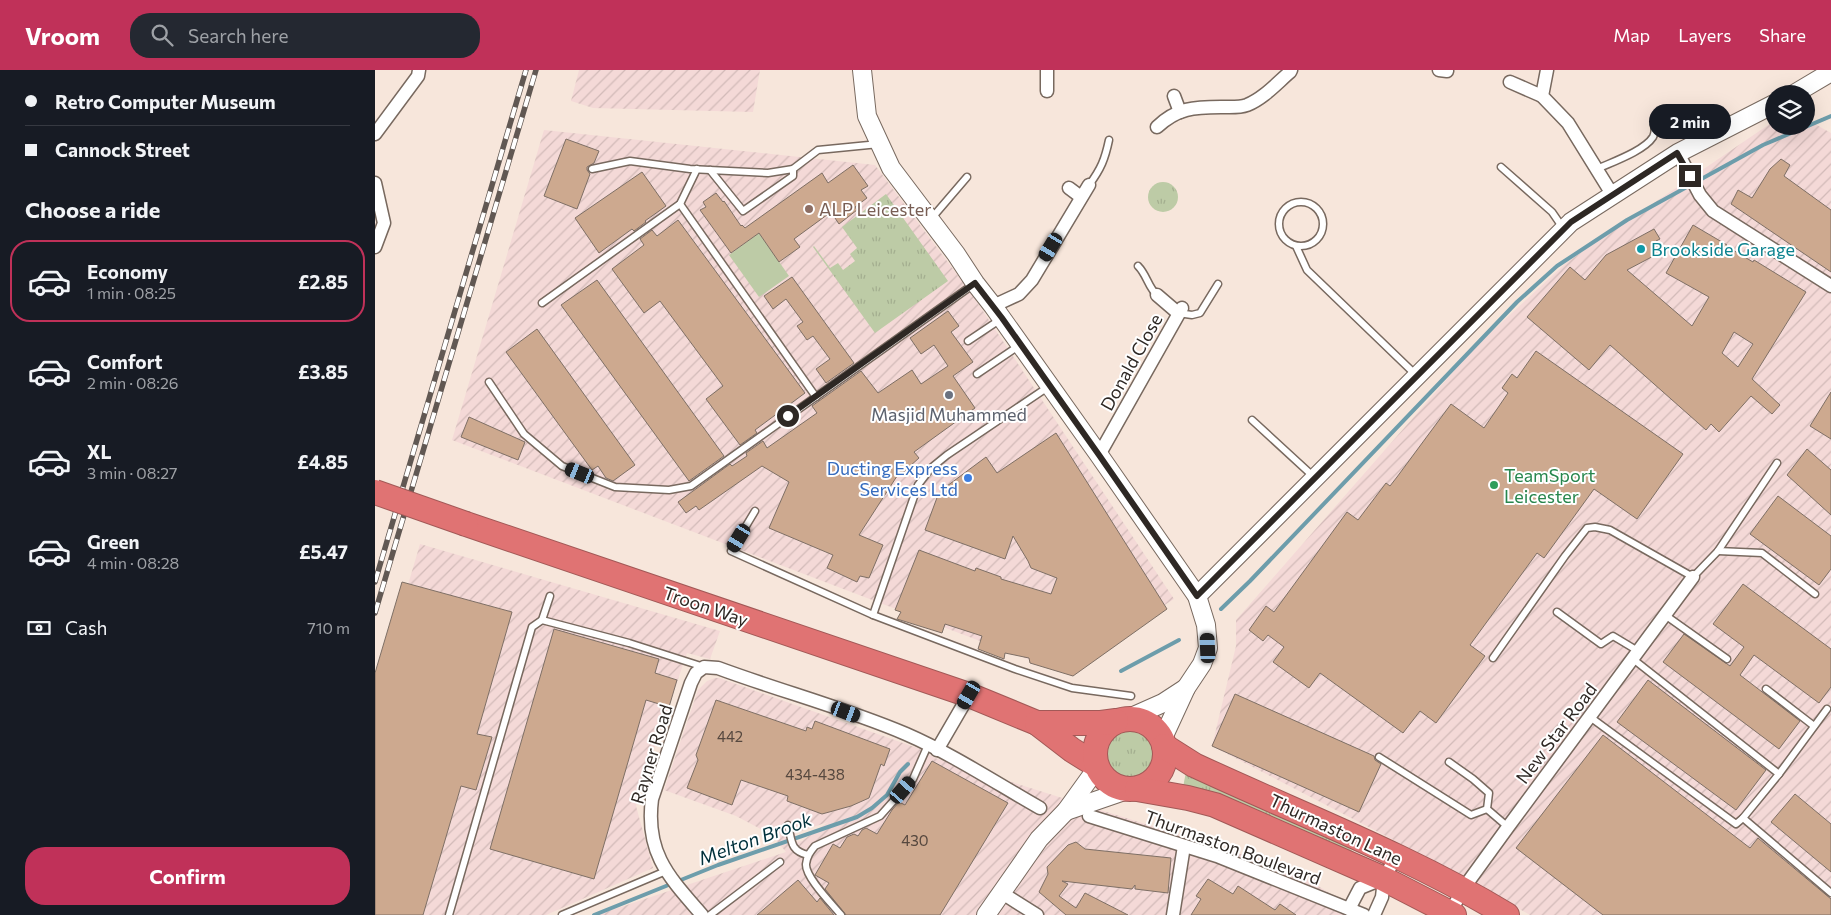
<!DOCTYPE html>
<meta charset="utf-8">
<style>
body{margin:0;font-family:Commissioner,sans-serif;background:#242831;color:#f1f3f6;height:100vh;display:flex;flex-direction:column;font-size:19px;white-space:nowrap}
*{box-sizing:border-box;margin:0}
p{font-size:16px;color:#9ea1a6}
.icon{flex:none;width:28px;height:28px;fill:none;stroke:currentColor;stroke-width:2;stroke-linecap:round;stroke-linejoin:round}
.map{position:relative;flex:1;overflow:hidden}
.side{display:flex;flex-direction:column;background:#171b24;width:375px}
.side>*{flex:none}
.guide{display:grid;align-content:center;height:110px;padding:0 25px;background:#171b24}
.fabs{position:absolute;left:1390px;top:15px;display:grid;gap:10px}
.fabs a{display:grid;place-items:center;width:50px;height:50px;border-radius:50%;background:#171b24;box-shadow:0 5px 20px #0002;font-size:25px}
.end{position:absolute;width:22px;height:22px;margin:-11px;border:6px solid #2e2824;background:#fff;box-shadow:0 0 0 2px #fff}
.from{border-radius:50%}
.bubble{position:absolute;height:35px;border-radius:18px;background:#171b24;box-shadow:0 5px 20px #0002;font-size:16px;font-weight:700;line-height:35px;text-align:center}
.car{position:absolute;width:15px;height:30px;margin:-15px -8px;border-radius:6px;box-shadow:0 0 4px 1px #0007;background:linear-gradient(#222 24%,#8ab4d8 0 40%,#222 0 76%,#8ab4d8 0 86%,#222 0)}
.guide b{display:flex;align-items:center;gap:18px;height:48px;font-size:19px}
.guide b+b{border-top:1px solid #363941}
.guide i{width:12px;height:12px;background:#f1f3f6}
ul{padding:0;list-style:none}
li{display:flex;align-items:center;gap:15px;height:82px;margin:0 10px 8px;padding:0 15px;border:2px solid transparent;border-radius:20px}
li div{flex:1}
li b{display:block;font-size:19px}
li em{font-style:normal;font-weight:700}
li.selected{border-color:#c03159}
li>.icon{width:45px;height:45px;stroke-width:1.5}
h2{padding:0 25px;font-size:22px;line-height:60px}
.pay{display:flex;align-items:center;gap:12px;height:55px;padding:0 25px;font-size:19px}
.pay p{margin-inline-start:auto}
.action{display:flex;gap:10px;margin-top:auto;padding:10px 25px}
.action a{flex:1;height:58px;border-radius:20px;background:#c03159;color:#fff;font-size:20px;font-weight:700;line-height:58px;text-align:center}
header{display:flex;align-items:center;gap:30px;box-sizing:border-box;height:70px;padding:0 25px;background:#c03159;color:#fff}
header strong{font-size:24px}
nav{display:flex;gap:28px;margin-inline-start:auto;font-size:18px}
.search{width:350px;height:45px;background:#242831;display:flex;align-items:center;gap:12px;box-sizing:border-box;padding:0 18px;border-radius:20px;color:#9ea1a6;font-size:19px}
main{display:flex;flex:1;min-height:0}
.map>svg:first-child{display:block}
.industrial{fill:url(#industrial-furrows);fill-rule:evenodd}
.grass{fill:url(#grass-tufts)}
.garden{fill:#bdcba6}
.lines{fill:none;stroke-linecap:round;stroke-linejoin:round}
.stream{stroke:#6d9dab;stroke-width:4}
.building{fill:#cda98f;stroke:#7e6f65;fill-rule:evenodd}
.lane-casing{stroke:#78695f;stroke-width:9}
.street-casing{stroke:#78695f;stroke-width:15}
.secondary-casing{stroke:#78695f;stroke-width:20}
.highway-casing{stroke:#a25957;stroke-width:26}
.lane{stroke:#fff;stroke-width:6}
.street{stroke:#fff;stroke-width:12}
.secondary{stroke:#fff;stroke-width:18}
.highway{stroke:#e07373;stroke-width:24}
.rail-casing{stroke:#615853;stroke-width:5.5}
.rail{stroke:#fff;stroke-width:4;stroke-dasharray:11;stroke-linecap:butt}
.highway-bridge-casing{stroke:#a25957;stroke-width:26;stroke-linecap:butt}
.highway-bridge{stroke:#e07373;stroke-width:24}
.route{stroke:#2e2824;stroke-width:6}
.education-dot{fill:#8d6e63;stroke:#fff;stroke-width:2}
.culture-dot{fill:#0f9aa8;stroke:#fff;stroke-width:2}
.worship-dot{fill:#6b7280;stroke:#fff;stroke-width:2}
.shop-dot{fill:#3f7fe0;stroke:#fff;stroke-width:2}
.leisure-dot{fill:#2e9e5b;stroke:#fff;stroke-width:2}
.labels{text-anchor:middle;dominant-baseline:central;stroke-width:4;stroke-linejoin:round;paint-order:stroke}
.number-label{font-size:15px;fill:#56483f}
.education-label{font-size:18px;fill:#785e54;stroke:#fff;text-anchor:start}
.culture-label{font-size:18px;fill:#0d838f;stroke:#fff;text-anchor:start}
.street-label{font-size:18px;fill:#2e2824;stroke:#fff}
.worship-label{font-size:18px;fill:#5b616d;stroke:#fff}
.shop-label{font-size:18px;fill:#366cbe;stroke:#fff;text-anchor:end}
.leisure-label{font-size:18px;fill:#27864d;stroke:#fff;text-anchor:start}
.water-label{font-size:19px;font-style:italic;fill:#00303b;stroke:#fff}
</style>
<header>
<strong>Vroom</strong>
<div class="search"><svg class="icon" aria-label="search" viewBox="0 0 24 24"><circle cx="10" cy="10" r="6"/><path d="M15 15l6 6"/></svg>Search here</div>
<nav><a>Map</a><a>Layers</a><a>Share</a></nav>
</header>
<main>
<section class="side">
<div class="guide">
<b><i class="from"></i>Retro Computer Museum</b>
<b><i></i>Cannock Street</b>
</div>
<h2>Choose a ride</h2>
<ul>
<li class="selected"><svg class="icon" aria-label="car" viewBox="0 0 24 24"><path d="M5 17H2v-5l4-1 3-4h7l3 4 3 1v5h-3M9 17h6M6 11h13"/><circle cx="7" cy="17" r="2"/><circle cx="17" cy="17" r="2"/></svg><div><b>Economy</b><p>1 min · 08:25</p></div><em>£2.85</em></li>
<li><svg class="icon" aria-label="car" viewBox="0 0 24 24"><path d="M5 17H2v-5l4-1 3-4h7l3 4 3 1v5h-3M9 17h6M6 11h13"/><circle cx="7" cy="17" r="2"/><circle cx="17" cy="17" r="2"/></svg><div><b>Comfort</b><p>2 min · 08:26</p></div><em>£3.85</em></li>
<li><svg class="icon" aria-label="car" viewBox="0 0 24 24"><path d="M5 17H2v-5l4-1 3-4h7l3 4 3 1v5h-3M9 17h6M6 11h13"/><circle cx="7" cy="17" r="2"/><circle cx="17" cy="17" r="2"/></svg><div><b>XL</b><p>3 min · 08:27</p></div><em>£4.85</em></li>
<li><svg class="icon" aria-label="car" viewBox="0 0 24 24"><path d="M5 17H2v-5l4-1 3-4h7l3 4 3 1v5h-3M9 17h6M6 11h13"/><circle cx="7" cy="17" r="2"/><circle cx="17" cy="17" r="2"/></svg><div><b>Green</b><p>4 min · 08:28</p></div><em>£5.47</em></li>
</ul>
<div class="pay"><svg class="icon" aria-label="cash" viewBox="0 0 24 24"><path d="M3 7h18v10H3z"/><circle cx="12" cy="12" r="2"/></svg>Cash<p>710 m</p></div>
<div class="action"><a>Confirm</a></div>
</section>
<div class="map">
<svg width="1456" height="845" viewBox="0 0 1456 845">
<defs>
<pattern id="industrial-furrows" width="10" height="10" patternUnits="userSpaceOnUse" patternTransform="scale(1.25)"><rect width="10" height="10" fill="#f4d9d7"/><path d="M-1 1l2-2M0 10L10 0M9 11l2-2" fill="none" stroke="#d2bab8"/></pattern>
<pattern id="grass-tufts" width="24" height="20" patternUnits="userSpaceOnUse" patternTransform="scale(1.25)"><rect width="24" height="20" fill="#bdcba6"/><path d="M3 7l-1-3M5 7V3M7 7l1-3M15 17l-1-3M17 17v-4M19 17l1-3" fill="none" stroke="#a3ae8f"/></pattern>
</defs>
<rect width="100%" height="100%" fill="#f7e6db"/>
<g class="industrial">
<path d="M 204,0 L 385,0 L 378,42 L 218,38 L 196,31 Z"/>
<path d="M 1431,49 L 1456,63 L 1456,845 L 1155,845 L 1065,794 L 837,676 L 861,576 L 861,550 L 1100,277 L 1191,193 L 1399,51 L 1399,56 L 1431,56 Z"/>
<path d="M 169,60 L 500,95 L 596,223 L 799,529 L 698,594 L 673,597 L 77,370 Z"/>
<path d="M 45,474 L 345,561 L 335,589 L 312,583 L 265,720 L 261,736 L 278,798 L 171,845 L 0,845 L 0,627 Z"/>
<path d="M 340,608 L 344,608 L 545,679 L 560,688 L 917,800 L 990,845 L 222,845 L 411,782 L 397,765 L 361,746 L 289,720 L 323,620 L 332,611 ZM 453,752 L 427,771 L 422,772 L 420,763 Z"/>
</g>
<g class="grass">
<circle cx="788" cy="127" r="15"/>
<path d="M 511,124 L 573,211 L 500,263 L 438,177 L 439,176 L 455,198 L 463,193 L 468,200 L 480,191 L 475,184 L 482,178 L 467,157 Z"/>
<circle cx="755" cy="685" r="27"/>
<path d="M 812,697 L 970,775 L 984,786 L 808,717 Z"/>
</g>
<path class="garden" d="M 384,163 L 414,206 L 384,227 L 354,185 Z"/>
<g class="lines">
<g class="stream">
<path d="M 846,539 L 875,511 L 1142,232 L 1182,196 L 1252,150 L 1388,75 L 1456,46"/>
<path d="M 746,601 L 804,570"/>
<path d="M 219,845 L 343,795 L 482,747 L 497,738 L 512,725 L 525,702 L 533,694"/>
</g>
</g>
<g class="building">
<path d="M 191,69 L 224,81 L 219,93 L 212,97 L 212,100 L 215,104 L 202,139 L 169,126 Z"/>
<path d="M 1406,89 L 1415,95 L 1409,106 L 1456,140 L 1456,202 L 1356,134 L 1363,120 L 1377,128 L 1395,99 Z"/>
<path d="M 478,95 L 493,116 L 486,120 L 492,128 L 480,137 L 482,140 L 464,154 L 456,142 L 419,169 L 425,177 L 404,192 L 384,163 L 356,183 L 325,140 L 331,137 L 328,132 L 341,123 L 348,132 L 349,131 L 366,156 L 367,155 L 370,158 L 447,103 L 453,113 Z"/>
<path d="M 267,102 L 291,136 L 270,151 L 271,152 L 259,161 L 257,159 L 224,183 L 200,148 Z"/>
<path d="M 303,150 L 430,323 L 380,360 L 382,363 L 365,375 L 331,329 L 348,316 L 285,231 L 269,243 L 237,199 L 269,175 L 265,169 L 277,160 L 282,166 Z"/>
<path d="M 1318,155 L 1352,175 L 1351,176 L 1378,192 L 1379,190 L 1431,222 L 1377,309 L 1405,335 L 1397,344 L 1376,326 L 1344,362 L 1336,354 L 1331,360 L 1235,275 L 1214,300 L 1152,247 L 1195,197 L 1210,210 L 1231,185 L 1279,159 L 1285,169 L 1281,171 L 1288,181 L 1252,200 L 1317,256 L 1334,227 L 1291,203 ZM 1359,262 L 1378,274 L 1363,297 L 1347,283 Z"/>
<path d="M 417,207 L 479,293 L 451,313 L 441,299 L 455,289 L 438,266 L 432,270 L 422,256 L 428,252 L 411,229 L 398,239 L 389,226 Z"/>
<path d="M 222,210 L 349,386 L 314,411 L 186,235 Z"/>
<path d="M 573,241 L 584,256 L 576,262 L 598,292 L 578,306 L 600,338 L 539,382 L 544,388 L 525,405 L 524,403 L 484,465 L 508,475 L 494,508 L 485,506 L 482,512 L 452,498 L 458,485 L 394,458 L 414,412 L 387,396 L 324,440 L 321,436 L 311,443 L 303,432 L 355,394 L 357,396 L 372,386 L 371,383 L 388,371 L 392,378 L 442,343 L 437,336 L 486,301 L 503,323 L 537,300 L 546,314 L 573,296 L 559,275 L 546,284 L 535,268 Z"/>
<path d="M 162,259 L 260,395 L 238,411 L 231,408 L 223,396 L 217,400 L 131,282 Z"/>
<path d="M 1161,281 L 1308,384 L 1262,449 L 1219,419 L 1169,488 L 1162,483 L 1095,575 L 1110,586 L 1061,653 L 1045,641 L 1028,663 L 945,603 L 934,618 L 898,592 L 909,577 L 893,565 L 888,571 L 874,560 L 891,536 L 899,542 L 972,442 L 983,450 L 1011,413 L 1015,416 L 1022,407 L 1076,334 L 1109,358 L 1133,323 L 1127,318 L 1137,304 L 1142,308 Z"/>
<path d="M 1456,322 L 1456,369 L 1435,356 Z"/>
<path d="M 94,347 L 150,372 L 143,390 L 86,367 Z"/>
<path d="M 681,363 L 792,539 L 698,606 L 655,593 L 654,588 L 630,583 L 629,589 L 603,579 L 607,566 L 570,554 L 567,563 L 522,549 L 526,542 L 520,540 L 544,480 L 600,501 L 601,498 L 626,507 L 626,509 L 676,524 L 682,508 L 656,498 L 653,491 L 638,466 L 630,489 L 550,460 L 563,425 L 569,421 L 568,419 L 611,387 L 622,403 Z"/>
<path d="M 1432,379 L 1456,400 L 1456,445 L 1412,405 Z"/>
<path d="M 1403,426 L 1456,466 L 1456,499 L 1444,515 L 1375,464 Z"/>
<path d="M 27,512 L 137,542 L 102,664 L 117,667 L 101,720 L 86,716 L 48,845 L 0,845 L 0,603 Z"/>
<path d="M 1368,514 L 1456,579 L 1456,617 L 1444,633 L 1379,585 L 1365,605 L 1425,651 L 1404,679 L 1288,592 L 1309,564 L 1355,596 L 1369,577 L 1338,554 Z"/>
<path d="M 179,559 L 284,589 L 280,603 L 302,610 L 294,637 L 271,630 L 219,809 L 115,779 Z"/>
<path d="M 1273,610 L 1391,700 L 1361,740 L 1242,652 Z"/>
<path d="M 860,624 L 999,686 L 1000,690 L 1006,694 L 984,742 L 837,676 Z"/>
<path d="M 341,630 L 431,661 L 432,657 L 437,659 L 440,651 L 515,679 L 509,696 L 506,694 L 494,728 L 476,736 L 447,744 L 412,731 L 413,726 L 366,710 L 357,735 L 312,718 L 323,690 L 321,685 Z"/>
<path d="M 1228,665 L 1375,778 L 1383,768 L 1456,829 L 1456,845 L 1228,845 L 1141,778 Z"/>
<path d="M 557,691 L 633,733 L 565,845 L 471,845 L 450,819 L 454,813 L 440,805 L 458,774 L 465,778 L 472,767 L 479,764 L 483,766 L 487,760 L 491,758 L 502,764 L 517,740 L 524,732 L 530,735 Z"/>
<path d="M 1420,724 L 1456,754 L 1456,802 L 1396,752 Z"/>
<path d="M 701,772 L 710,779 L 796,788 L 793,823 L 760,819 L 760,815 L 757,819 L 687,811 L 693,814 L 684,826 L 701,838 L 710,823 L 753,845 L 691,845 L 664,822 L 673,804 L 672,797 L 693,775 Z"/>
<path d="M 833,809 L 858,824 L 863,816 L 900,840 L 905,834 L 921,845 L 816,845 L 826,829 L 821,826 Z"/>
<path d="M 423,810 L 442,832 L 445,828 L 459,845 L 382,845 Z"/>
</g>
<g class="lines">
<defs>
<g id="lane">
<path d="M 1126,97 L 1177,142 L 1188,158"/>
<path d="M 217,99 L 255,91 L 315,99 L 393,103 L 418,99 L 443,80 L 504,74"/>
<path d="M 1222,99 C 1237,92 1269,81 1278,67 C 1280,63 1280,59 1279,55"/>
<path d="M 335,100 L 368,141 L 418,106 L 418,99"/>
<path d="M 714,115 C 726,99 730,89 734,70"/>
<circle cx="926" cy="154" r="22"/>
<path d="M 305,134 L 441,327"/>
<path d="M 556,149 L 592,107"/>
<path d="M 921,176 L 932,200 L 1041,305"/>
<path d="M 763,196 C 772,205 773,217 782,225"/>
<path d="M 167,233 L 305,134 L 322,99"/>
<path d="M 803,243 L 817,245 L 825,243 L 843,214"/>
<path d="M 593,271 L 626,249"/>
<path d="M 602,304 L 645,275"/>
<path d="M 114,312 L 149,364 L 187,396 L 240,417 L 294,420 L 316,416 L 599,214"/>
<path d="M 877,350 L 939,407"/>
<path d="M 380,441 L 356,481 L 498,545 L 640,599 L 697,618 L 756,626"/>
<path d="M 1343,481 L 1387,483 L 1440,524"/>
<path d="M 1182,542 L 1226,574 L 1238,566 L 1263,581"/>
<path d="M 498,545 L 543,415 L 556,398 L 572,385 L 673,317"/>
<path d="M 1290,545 L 1352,589"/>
<path d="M 167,550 L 175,526"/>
<path d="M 1118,588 L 1190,486 L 1212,458 L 1220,457 L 1235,460 L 1318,507 L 1343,481 L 1402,393"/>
<path d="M 1258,589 L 1404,704"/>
<path d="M 1391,619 L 1439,656"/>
<path d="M 1452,639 L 1404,704 L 1368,748 L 1456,823"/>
<path d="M 1215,647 L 1361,754 L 1368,748"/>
<path d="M 1004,687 L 1096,745 L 1112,739"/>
<path d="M 1074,692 L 1098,709 L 1114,723 L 1112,739 L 1133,757"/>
<path d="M 413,755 C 417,771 415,781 433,785"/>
<path d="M 74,845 L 157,557 L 167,550 L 254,573 L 329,597"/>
<path d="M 187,845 L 291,801"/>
<path d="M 335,845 L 405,792"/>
<path d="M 466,845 C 457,834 430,807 431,794 C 432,786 435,782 440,776 L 505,746 L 538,709 L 553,675"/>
</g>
<g id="street">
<path d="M 672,0 L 672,21"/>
<path d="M 1064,0 L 1072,1"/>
<path d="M 1172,0 L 1167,26 L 1193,53 L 1237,124"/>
<path d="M 1135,12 L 1167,26"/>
<path d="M 799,26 L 805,42"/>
<path d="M 782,57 C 802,38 819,37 846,37 C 854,37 864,38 872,35 C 889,28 902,13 915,2 L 916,0"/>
<path d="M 0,64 L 43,6 L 44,0"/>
<path d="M 1303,83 L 1325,125 L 1338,141 L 1456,216"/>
<path d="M 0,113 L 9,153 L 0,177"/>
<path d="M 694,118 L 706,127"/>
<path d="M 782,225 L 803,243"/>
<path d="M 618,236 L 644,224 L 657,210 L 714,115"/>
<path d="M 724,385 L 807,238"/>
<path d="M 562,680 L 594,625"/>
<path d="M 714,746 L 842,786 L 989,845"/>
<path d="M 627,823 L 662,845"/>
<path d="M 974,839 L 985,818 L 1007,809"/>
<path d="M 1075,843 L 1088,819 L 1133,757 L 1318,507"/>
<path d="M 327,845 C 294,807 270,783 277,729 L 316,613 L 321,603 L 329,597 L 343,598 C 405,621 470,638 531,664 C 577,684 621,713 665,738"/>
<path d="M 798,845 L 809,776"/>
<path d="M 999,845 L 1007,827 L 1009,809 L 1021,786"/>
</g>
<g id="secondary">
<path d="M 487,0 L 492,46 L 516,98 L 581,184 L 600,213 L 618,236 L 724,385 L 822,526 L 831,555 L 833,578 L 827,594 L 811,618 L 787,670"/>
<path d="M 1419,24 L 1456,2"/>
<path d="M 822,526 L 1196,152 L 1303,83 L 1399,34"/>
<path d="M 752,649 L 788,633 L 811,618"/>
<path d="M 691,741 L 752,720"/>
<path d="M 611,845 L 664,769 L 691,741 L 722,698"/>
</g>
<g id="highway">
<path d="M 91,454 L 594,625 L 662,653 L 697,680 L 721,695"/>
<circle cx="755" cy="684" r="35"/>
<path d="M 662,653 L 726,653 L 741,651"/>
<path d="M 789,676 L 819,695 C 924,744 1033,785 1132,845"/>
<path d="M 762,719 L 813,728 L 840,735 L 1009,809 L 1079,845"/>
</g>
</defs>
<use href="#lane" class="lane-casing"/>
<use href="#street" class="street-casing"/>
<use href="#secondary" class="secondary-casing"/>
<use href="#highway" class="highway-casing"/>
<use href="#lane" class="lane"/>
<use href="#street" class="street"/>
<use href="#secondary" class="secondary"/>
<use href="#highway" class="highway"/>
<defs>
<g id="rail">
<path d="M 0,512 L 151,0"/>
<path d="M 0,543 L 161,0"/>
</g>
</defs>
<use href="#rail" class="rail-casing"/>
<use href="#rail" class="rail"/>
<defs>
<path id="highway-bridge" d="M 0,422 L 91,454"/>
</defs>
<use href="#highway-bridge" class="highway-bridge-casing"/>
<use href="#highway-bridge" class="highway-bridge"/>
</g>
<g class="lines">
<path class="route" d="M 413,346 L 600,213 L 627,248 L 724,385 L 822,526 L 1196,152 L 1302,83 L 1315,106"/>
</g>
<circle class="education-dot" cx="434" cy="139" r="5"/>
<circle class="culture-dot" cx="1266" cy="179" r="5"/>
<circle class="worship-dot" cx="574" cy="325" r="5"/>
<circle class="shop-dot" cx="593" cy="408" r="5"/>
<circle class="leisure-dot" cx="1119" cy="415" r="5"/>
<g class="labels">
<g class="number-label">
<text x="355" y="666">442</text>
<text x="440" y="704">434-438</text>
<text x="540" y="770">430</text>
</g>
<g class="education-label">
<text x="444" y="139">ALP Leicester</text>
</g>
<g class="culture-label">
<text x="1276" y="179">Brookside Garage</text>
</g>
<g class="street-label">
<text transform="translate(756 292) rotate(-61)">Donald Close</text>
<text transform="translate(331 536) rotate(19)">Troon Way</text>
<text transform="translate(1181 663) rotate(-53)">New Star Road</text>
<text transform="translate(276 684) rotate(-73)">Rayner Road</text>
<text transform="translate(961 759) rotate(25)">Thurmaston Lane</text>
<text transform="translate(858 777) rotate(20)">Thurmaston Boulevard</text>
</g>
<g class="worship-label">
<text x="574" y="344">Masjid Muhammed</text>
</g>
<g class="shop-label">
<text x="583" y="398">Ducting Express<tspan x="583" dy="21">Services Ltd</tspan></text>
</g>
<g class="leisure-label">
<text x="1129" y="405">TeamSport<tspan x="1129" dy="21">Leicester</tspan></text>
</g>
<g class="water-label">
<text transform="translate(380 768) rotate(-20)">Melton Brook</text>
</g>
</g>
</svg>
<div class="fabs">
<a><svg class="icon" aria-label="layers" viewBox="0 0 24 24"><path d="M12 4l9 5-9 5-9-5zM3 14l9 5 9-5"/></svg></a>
</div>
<i class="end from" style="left:413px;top:346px"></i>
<i class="end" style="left:1315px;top:106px"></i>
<div class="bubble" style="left:1274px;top:34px;width:82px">2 min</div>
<i class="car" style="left:676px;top:177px;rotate:211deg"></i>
<i class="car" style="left:205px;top:403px;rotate:292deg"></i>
<i class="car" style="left:364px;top:468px;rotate:211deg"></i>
<i class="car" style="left:833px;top:578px;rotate:358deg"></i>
<i class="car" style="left:594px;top:625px;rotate:210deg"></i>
<i class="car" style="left:471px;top:642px;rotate:111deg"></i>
<i class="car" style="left:528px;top:720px;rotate:41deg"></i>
</div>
</main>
